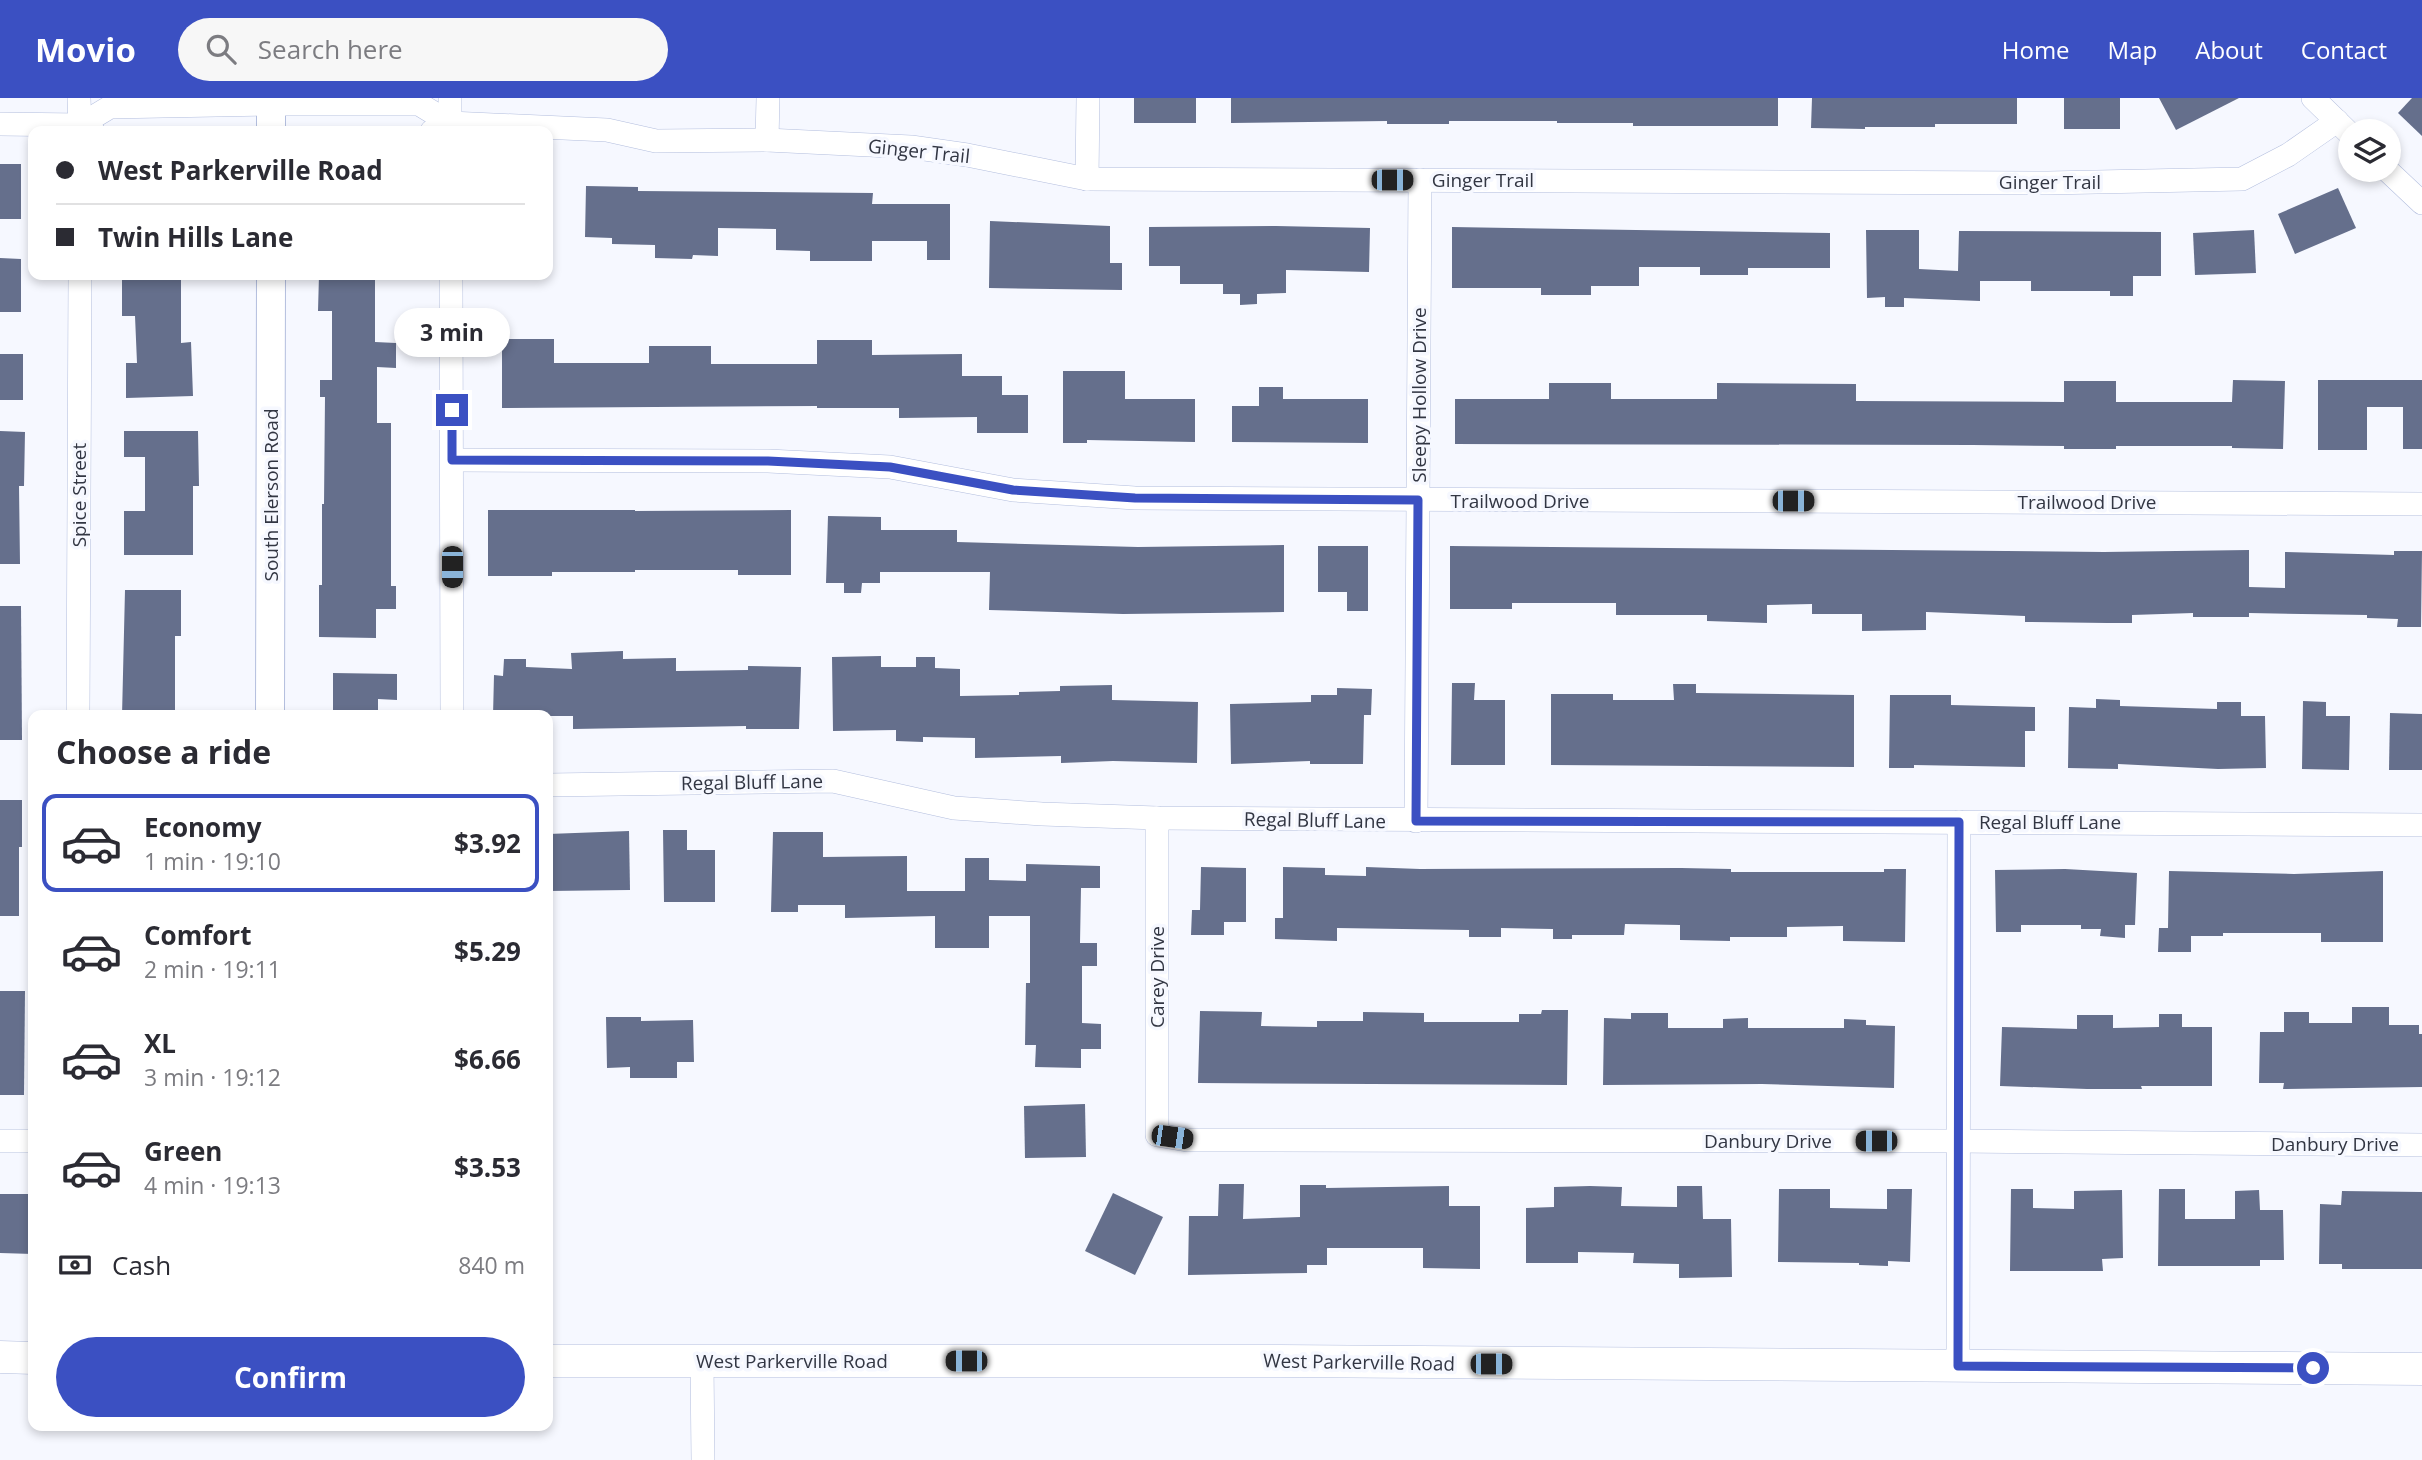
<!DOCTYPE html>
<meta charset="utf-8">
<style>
body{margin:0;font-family:"Open Sans",sans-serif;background:#f7f7f7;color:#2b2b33;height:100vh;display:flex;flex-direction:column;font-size:26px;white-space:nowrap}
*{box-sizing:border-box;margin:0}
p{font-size:23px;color:#7c7c81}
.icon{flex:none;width:38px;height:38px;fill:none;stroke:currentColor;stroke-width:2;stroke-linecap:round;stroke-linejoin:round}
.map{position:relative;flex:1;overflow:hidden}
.drawer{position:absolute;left:28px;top:612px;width:525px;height:721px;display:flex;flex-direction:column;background:#fff;border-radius:14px;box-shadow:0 4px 10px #0003}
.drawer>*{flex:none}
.banner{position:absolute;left:28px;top:28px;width:525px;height:154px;border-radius:14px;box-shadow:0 4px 10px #0003;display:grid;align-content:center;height:154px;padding:0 28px;background:#fff}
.controls{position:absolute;left:2338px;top:21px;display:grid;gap:14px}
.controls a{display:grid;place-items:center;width:63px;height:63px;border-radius:50%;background:#fff;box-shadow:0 4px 10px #0003;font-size:35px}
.end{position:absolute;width:32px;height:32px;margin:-16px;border:9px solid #3b50c2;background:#fff;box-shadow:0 0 0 4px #fff}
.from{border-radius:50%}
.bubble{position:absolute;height:49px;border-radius:24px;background:#fff;box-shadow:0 4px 10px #0003;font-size:23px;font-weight:700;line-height:49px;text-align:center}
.car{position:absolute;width:21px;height:42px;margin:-21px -10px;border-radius:9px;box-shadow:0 0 5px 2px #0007;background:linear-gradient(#222 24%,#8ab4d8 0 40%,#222 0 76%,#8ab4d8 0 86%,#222 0)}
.banner b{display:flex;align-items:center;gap:24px;height:66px;font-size:26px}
.banner b+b{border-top:2px solid #e1e1e2}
.banner i{width:18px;height:18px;background:#2b2b33}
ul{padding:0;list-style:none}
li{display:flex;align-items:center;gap:21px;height:98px;margin:0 14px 10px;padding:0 14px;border:4px solid transparent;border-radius:14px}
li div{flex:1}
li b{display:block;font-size:26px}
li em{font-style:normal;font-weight:700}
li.current{border-color:#3b50c2}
li>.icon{width:63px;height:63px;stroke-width:1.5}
h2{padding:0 28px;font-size:32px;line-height:84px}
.pay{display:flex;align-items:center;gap:18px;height:77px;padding:0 28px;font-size:26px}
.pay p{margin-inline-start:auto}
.cta{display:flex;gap:14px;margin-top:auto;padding:14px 28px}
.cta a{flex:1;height:80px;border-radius:42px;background:#3b50c2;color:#fff;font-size:28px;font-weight:700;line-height:80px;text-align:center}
header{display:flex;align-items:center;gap:42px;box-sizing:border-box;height:98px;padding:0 35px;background:#3b50c2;color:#fff}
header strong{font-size:33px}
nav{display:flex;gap:38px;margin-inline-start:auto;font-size:24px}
.search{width:490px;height:63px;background:#f7f7f7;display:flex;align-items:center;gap:18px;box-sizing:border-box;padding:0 24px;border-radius:38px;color:#7c7c81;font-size:26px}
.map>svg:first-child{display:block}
.building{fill:#656f8c}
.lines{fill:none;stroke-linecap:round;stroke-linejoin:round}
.minor-casing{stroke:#b3bede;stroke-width:24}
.tertiary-casing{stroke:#b3bede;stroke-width:30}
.secondary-casing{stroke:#b3bede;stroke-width:33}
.minor{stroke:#fff;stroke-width:23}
.tertiary{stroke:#fff;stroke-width:28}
.secondary{stroke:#fff;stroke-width:32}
.route{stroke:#3b50c2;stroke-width:9}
.labels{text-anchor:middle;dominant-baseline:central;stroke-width:7;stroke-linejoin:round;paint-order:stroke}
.street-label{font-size:19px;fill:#323643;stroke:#f6f8ff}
</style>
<header>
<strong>Movio</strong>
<div class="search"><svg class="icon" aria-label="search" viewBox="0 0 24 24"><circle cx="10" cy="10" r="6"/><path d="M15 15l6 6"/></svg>Search here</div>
<nav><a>Home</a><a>Map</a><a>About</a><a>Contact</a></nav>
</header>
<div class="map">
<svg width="2422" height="1362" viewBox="0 0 2422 1362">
<rect width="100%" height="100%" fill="#f6f8ff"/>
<g class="building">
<rect x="1134" y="0" width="62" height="25"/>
<path d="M 1231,0 L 1778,0 L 1778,28 L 1633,28 L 1633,25 L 1557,25 L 1557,23 L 1449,23 L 1449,26 L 1387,26 L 1387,23 L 1231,25 Z"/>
<path d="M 1812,0 L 2017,0 L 2017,26 L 1935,26 L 1935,29 L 1865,29 L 1865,31 L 1811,30 Z"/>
<rect x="2064" y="0" width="56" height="31"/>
<path d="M 2159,0 L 2239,0 L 2176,32 Z"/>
<path d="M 2412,0 L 2422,0 L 2422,38 L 2398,15 Z"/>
<rect x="0" y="66" width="21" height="55"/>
<path d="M 586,88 L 638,89 L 638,93 L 873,95 L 872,106 L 950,106 L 950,162 L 927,162 L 927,143 L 872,143 L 872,163 L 810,163 L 810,153 L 776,152 L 776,131 L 718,130 L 718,158 L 693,157 L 692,161 L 655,160 L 655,147 L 612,146 L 612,140 L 585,139 Z"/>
<path d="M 2338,90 L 2356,130 L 2295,156 L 2278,116 Z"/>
<path d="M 990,123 L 1110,128 L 1110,165 L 1122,165 L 1122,192 L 989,190 Z"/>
<path d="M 1276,128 L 1370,130 L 1369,174 L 1286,172 L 1286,195 L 1257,196 L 1257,206 L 1240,207 L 1240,196 L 1223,196 L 1223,186 L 1180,186 L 1180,168 L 1149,168 L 1149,129 Z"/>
<path d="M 1452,129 L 1830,135 L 1830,170 L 1748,170 L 1748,177 L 1700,177 L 1700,169 L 1639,169 L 1639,188 L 1591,188 L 1591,197 L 1541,197 L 1541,190 L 1452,190 Z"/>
<path d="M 1866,132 L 1919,132 L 1919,171 L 1958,173 L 1959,133 L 2161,134 L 2161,178 L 2133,178 L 2133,198 L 2110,198 L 2110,193 L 2031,193 L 2031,183 L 1980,183 L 1980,203 L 1904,200 L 1904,209 L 1885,209 L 1885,199 L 1867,200 Z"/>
<path d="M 2254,132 L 2256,175 L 2195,177 L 2193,135 Z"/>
<path d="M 0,160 L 21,161 L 21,214 L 0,214 Z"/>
<path d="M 122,177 L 181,177 L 181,245 L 191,244 L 193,298 L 126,300 L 126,265 L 137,265 L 135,218 L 122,218 Z"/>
<path d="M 319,177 L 375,177 L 375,244 L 396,245 L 396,270 L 377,269 L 377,325 L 391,325 L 391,488 L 396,488 L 396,511 L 376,511 L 376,540 L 319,539 L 319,487 L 322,487 L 322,406 L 324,406 L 325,299 L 320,299 L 320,282 L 332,282 L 332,213 L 318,213 Z"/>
<path d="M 502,241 L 554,241 L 554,265 L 649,265 L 649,248 L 711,248 L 711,266 L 817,266 L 817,242 L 872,242 L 872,257 L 962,256 L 962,278 L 1002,278 L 1002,297 L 1028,297 L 1028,335 L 977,335 L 977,319 L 899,320 L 899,310 L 817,310 L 817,308 L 502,310 Z"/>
<rect x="0" y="256" width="23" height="46"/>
<path d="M 1063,273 L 1125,273 L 1125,301 L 1195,301 L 1195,344 L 1087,342 L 1087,345 L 1063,345 Z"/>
<path d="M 2233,282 L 2285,283 L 2283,351 L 2232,350 L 2232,348 L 2116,348 L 2116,351 L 2064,351 L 2064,348 L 1973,347 L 1455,346 L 1455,301 L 1549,301 L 1549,285 L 1611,285 L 1611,301 L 1717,301 L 1717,285 L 1856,286 L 1856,303 L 2064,304 L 2064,283 L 2116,283 L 2116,304 L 2232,304 Z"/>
<path d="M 2318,282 L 2422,282 L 2422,351 L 2403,351 L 2403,309 L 2367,309 L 2367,352 L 2318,352 Z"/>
<path d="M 1259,289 L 1283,289 L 1283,301 L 1368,301 L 1368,345 L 1232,344 L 1232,308 L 1259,308 Z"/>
<path d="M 0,333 L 25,334 L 24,388 L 19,388 L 20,466 L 0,466 Z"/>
<path d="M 124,333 L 198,333 L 199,388 L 193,388 L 193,457 L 124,457 L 124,413 L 145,413 L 145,359 L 124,359 Z"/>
<path d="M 488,412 L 635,412 L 635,413 L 791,412 L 791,477 L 738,477 L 738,472 L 635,472 L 635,474 L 552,474 L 552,478 L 488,478 Z"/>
<path d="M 828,418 L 881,419 L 881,432 L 957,432 L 957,444 L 1138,449 L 1284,447 L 1284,514 L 1123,516 L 989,512 L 990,474 L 880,474 L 880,485 L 862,485 L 861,495 L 844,495 L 844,485 L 826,485 Z"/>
<path d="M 1318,448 L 1368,448 L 1368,513 L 1347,513 L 1347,494 L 1318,494 Z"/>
<path d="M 1450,448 L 2104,454 L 2249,452 L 2249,489 L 2285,490 L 2285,454 L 2394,457 L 2394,453 L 2422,453 L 2421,529 L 2397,529 L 2398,521 L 2367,520 L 2367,517 L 2249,515 L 2249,519 L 2193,519 L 2193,515 L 2132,517 L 2132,525 L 2107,525 L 2025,524 L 2025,518 L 1926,514 L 1926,532 L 1862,533 L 1862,516 L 1812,516 L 1812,506 L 1767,507 L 1767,525 L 1707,523 L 1707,517 L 1616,517 L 1616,505 L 1512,505 L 1512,511 L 1450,511 Z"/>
<path d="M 125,492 L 181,492 L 181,538 L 175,538 L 175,618 L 122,618 Z"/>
<path d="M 0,508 L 21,508 L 22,642 L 0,642 Z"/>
<path d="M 623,553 L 623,561 L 676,560 L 676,573 L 748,572 L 748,568 L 801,569 L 799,631 L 746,631 L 746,628 L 573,631 L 573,618 L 493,618 L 494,577 L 503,578 L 504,561 L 526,561 L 526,569 L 572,571 L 571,555 Z"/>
<path d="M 881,558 L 881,569 L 916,569 L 916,559 L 935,559 L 935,570 L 960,571 L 960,598 L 1019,597 L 1019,594 L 1060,593 L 1060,588 L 1112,587 L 1112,602 L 1198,604 L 1197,665 L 1113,663 L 1061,665 L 1061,658 L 975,660 L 975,640 L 923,639 L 923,644 L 896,643 L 896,632 L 833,633 L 832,559 Z"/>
<path d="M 333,575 L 397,576 L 397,602 L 378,601 L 378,618 L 333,618 Z"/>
<path d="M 1452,585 L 1475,585 L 1474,602 L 1505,602 L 1505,667 L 1451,667 Z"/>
<path d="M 1673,586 L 1696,586 L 1696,595 L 1854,597 L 1854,669 L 1551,667 L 1551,596 L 1613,596 L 1613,602 L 1674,602 Z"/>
<path d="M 1337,590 L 1372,591 L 1371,617 L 1364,617 L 1363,666 L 1310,666 L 1310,663 L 1231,666 L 1230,606 L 1311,604 L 1311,597 L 1337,597 Z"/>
<path d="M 1890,597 L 1951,597 L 1951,607 L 2035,609 L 2035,633 L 2025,633 L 2025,669 L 1914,667 L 1914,670 L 1889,670 Z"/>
<path d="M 2096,601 L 2120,602 L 2120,608 L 2217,611 L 2217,604 L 2241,604 L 2241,618 L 2265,618 L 2266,670 L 2218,671 L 2118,666 L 2118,671 L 2068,670 L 2069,609 L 2096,610 Z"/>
<path d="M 2303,603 L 2326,604 L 2326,618 L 2350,618 L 2349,672 L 2302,671 Z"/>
<path d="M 2390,615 L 2422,616 L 2422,672 L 2389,672 Z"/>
<path d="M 0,702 L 22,702 L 22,749 L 19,749 L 19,818 L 0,818 Z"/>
<path d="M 663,732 L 687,732 L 687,752 L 715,752 L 715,804 L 664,804 Z"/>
<path d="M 629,733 L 630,792 L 548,793 L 548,736 Z"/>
<path d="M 773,734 L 823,734 L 823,759 L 907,758 L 907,793 L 965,793 L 965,760 L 989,760 L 989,782 L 1026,783 L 1026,766 L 1100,768 L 1100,790 L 1081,790 L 1080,845 L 1097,845 L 1097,868 L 1082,868 L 1082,925 L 1101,926 L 1101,951 L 1081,951 L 1081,970 L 1035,969 L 1036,947 L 1025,947 L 1026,885 L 1030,885 L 1030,818 L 989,818 L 989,850 L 935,850 L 935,818 L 845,820 L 845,807 L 798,807 L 798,814 L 771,814 Z"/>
<path d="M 1201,769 L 1246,770 L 1246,824 L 1224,824 L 1224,837 L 1191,837 L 1192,812 L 1200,812 Z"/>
<path d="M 1283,769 L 1325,770 L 1325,777 L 1366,778 L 1366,769 L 1420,771 L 1681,770 L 1731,771 L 1731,774 L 1884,774 L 1884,771 L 1906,771 L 1905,844 L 1843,843 L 1843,828 L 1787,829 L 1787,839 L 1730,839 L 1730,843 L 1680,842 L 1680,827 L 1625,826 L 1624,837 L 1572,837 L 1572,841 L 1553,841 L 1553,831 L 1501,830 L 1501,839 L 1469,839 L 1469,832 L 1337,830 L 1337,843 L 1275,841 L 1275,820 L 1283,820 Z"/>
<path d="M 2065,771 L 2137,775 L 2135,827 L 2125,827 L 2125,840 L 2100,838 L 2101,831 L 2081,831 L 2081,827 L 2021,827 L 2021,834 L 1996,834 L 1995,772 Z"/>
<path d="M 2169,773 L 2294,776 L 2383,773 L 2383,844 L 2321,844 L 2321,835 L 2223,835 L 2223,838 L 2191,838 L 2191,854 L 2158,854 L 2159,830 L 2168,830 Z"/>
<path d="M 0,893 L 25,893 L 24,997 L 0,997 Z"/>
<path d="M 2352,909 L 2389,909 L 2389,927 L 2419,927 L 2419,936 L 2422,936 L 2422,989 L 2283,991 L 2284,985 L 2259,985 L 2260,934 L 2284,934 L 2284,914 L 2309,914 L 2309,925 L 2352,925 Z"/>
<path d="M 1542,912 L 1568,912 L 1567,987 L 1198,985 L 1200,913 L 1262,914 L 1261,928 L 1317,929 L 1317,923 L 1363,923 L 1363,914 L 1424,915 L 1424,924 L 1519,924 L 1519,916 L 1541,916 Z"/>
<path d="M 1631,915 L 1668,915 L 1668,930 L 1723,930 L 1723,921 L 1748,920 L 1748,930 L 1844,930 L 1844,921 L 1866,922 L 1866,927 L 1895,928 L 1894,990 L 1762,986 L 1603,987 L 1604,920 L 1631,921 Z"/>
<path d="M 2159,916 L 2182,916 L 2182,929 L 2212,929 L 2212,988 L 2141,988 L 2142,991 L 2087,991 L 2000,988 L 2002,929 L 2077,931 L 2077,917 L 2113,917 L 2113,930 L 2159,929 Z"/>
<path d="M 606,919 L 641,919 L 641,923 L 693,922 L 694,964 L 677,964 L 677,980 L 630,980 L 630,969 L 607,970 Z"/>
<path d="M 1085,1006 L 1086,1059 L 1025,1060 L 1024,1008 Z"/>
<path d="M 1219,1086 L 1244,1086 L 1243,1121 L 1300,1119 L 1300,1087 L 1326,1087 L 1326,1090 L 1449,1088 L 1449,1108 L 1480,1108 L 1480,1171 L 1423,1170 L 1423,1150 L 1327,1150 L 1327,1167 L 1307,1167 L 1307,1175 L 1188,1177 L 1189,1118 L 1218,1118 Z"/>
<path d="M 1590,1088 L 1622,1089 L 1621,1108 L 1677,1109 L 1677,1088 L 1702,1088 L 1703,1121 L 1731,1121 L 1732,1179 L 1679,1180 L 1679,1166 L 1633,1165 L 1634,1155 L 1578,1154 L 1578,1165 L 1526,1165 L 1526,1110 L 1554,1109 L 1554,1089 Z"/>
<path d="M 1779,1091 L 1830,1091 L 1830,1110 L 1887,1111 L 1887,1091 L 1912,1091 L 1910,1164 L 1888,1163 L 1888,1168 L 1859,1167 L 1859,1165 L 1778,1164 Z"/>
<path d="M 2011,1091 L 2033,1091 L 2033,1110 L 2074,1111 L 2074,1093 L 2122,1092 L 2123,1160 L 2102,1161 L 2103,1173 L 2010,1173 Z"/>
<path d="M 2159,1091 L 2185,1091 L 2185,1121 L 2235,1121 L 2235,1093 L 2259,1092 L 2260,1112 L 2283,1112 L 2284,1162 L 2260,1162 L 2260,1168 L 2158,1168 Z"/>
<path d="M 2342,1093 L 2422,1094 L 2422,1171 L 2342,1171 L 2342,1166 L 2319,1166 L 2320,1106 L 2341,1107 Z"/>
<path d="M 1113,1095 L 1163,1119 L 1135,1177 L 1085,1153 Z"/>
<path d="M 0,1096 L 33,1096 L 33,1156 L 0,1155 Z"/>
</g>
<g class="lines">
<defs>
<g id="minor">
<path d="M 79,0 L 80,33"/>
<path d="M 450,0 L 450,33"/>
<path d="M 2313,0 L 2350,36"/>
<path d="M 0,26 L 80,27 L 93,33"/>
<path d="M 80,27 L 110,9 L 271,6 L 419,6 L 450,25"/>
<path d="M 432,33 L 450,25 L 607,32 L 656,43 L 767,42 L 911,49 L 967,57 L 1087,81 L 2048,85 L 2242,81 L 2288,57 L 2337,23"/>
<path d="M 767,42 L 768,0"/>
<path d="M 2387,72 L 2422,105"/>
<path d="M 1087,81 L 1088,0"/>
<path d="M 451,177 L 452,618"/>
<path d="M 452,362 L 768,363 L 890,369 L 1013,392 L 1135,400 L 2422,406"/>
<path d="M 78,618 L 80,177"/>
<path d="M 548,687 L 833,683 L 954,710 L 1042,716 L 1157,720 L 2422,727"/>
<path d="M 1157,720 L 1157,1037 L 1187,1042 L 1958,1043 L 2422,1047"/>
<path d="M 1416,723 L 1420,82"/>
<path d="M 0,1043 L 33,1043"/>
<path d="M 702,1264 L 703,1362"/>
<path d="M 1958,1268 L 1959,724"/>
</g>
<g id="tertiary">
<path d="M 271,0 L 271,33"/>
<path d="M 270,618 L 271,177"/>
</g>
<g id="secondary">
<path d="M 0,1259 L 33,1260"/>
<path d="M 548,1263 L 1280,1263 L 2422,1271"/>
</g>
</defs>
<use href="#minor" class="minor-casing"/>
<use href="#tertiary" class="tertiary-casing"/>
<use href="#secondary" class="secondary-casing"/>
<use href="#minor" class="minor"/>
<use href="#tertiary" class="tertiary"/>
<use href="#secondary" class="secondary"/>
</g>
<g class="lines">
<path class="route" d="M 452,312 L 452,362 L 768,363 L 890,369 L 1013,392 L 1135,400 L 1418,402 L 1416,723 L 1959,724 L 1958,1268 L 2313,1270"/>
</g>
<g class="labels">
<g class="street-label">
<text transform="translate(919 53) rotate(6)">Ginger Trail</text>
<text x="1483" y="82">Ginger Trail</text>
<text x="2050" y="84">Ginger Trail</text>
<text transform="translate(1419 297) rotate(-90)">Sleepy Hollow Drive</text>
<text transform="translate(79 397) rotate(-90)">Spice Street</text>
<text transform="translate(271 397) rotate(-90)">South Elerson Road</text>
<text x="1520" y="403">Trailwood Drive</text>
<text x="2087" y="404">Trailwood Drive</text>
<text transform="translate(752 684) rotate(-1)">Regal Bluff Lane</text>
<text transform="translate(1315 722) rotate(1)">Regal Bluff Lane</text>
<text x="2050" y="724">Regal Bluff Lane</text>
<text transform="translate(1157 879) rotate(-90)">Carey Drive</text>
<text x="1768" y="1043">Danbury Drive</text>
<text x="2335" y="1046">Danbury Drive</text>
<text x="792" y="1263">West Parkerville Road</text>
<text transform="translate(1359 1264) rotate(1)">West Parkerville Road</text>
</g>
</g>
</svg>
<div class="controls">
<a><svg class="icon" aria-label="layers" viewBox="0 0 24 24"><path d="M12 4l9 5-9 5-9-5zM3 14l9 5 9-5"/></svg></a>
</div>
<i class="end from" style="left:2313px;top:1270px"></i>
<i class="end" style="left:452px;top:312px"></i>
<div class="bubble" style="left:394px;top:210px;width:116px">3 min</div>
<i class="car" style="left:1392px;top:82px;rotate:90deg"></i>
<i class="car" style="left:1793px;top:403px;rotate:90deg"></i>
<i class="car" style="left:452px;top:469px;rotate:180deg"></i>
<i class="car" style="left:1172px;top:1039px;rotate:98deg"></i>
<i class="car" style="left:1876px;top:1043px;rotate:270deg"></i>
<i class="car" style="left:966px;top:1263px;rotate:270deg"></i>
<i class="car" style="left:1491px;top:1266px;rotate:90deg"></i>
<div class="banner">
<b><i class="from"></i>West Parkerville Road</b>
<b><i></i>Twin Hills Lane</b>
</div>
<section class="drawer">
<h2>Choose a ride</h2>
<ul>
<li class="current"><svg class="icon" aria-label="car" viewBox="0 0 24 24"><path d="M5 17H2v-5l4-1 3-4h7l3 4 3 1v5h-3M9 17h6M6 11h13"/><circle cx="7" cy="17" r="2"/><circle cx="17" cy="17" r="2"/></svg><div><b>Economy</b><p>1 min · 19:10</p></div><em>$3.92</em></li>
<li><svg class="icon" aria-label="car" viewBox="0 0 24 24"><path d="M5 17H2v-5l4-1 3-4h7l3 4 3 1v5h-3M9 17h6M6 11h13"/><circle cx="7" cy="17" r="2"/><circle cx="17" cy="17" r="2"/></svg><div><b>Comfort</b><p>2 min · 19:11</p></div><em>$5.29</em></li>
<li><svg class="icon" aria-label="car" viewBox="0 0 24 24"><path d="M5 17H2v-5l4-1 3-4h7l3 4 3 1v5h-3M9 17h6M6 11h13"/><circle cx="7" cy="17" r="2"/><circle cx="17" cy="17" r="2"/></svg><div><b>XL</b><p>3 min · 19:12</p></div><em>$6.66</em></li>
<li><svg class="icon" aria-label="car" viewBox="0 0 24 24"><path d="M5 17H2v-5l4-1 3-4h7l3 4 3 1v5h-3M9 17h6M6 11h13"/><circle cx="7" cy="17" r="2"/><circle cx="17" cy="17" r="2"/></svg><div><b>Green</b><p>4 min · 19:13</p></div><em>$3.53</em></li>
</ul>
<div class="pay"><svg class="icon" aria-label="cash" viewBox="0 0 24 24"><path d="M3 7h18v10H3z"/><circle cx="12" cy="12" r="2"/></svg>Cash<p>840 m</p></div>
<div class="cta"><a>Confirm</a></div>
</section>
</div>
